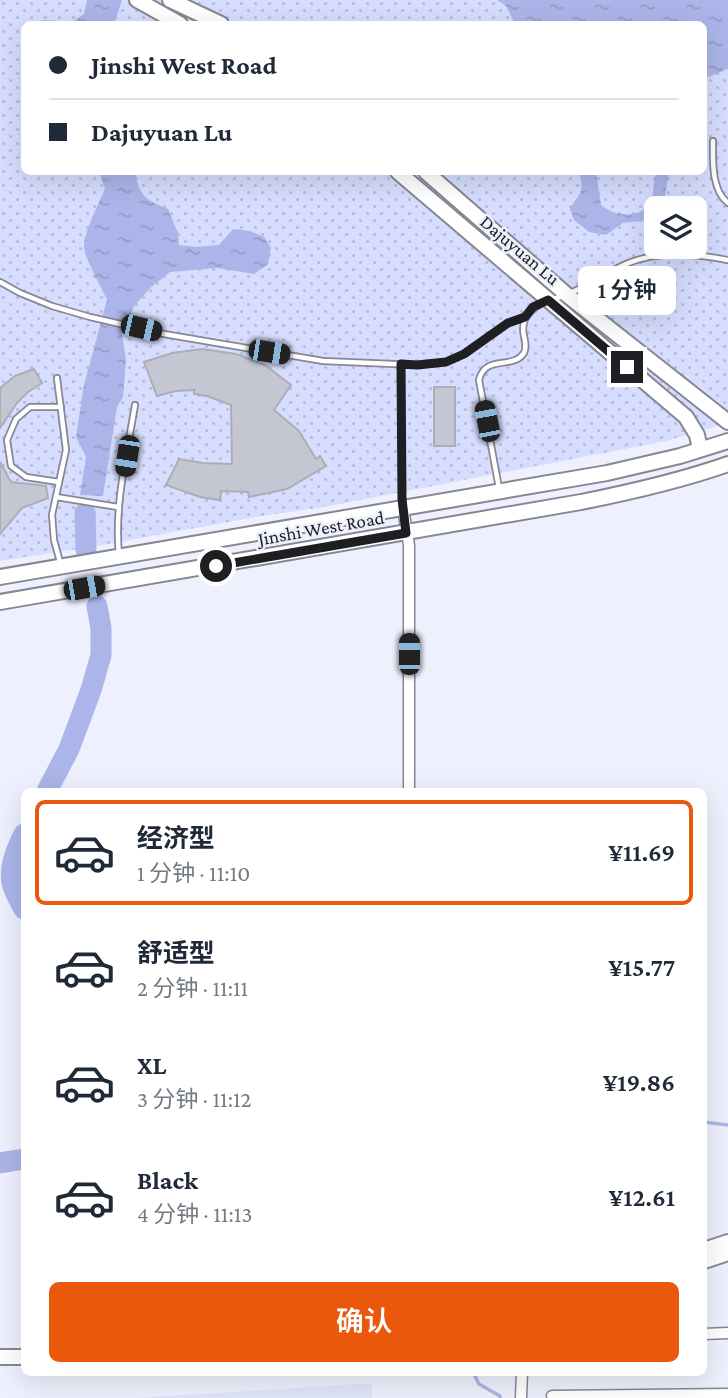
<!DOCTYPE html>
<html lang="zh">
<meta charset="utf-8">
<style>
body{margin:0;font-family:"Crimson Pro","Noto Sans SC",serif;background:#f2f2f3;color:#1f2937;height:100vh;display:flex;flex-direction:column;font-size:26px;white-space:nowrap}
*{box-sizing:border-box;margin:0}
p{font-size:23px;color:#747a83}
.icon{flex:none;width:38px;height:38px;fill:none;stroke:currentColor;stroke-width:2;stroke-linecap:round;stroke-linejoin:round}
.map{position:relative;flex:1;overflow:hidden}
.panel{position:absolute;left:21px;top:788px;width:686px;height:588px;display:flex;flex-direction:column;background:#fff;border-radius:10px;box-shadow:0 7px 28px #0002}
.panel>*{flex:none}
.top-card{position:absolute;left:21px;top:21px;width:686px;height:154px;border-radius:10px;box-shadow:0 7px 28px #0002;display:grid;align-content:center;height:154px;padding:0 28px;background:#fff}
.fabs{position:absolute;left:644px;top:196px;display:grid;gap:14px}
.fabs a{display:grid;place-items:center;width:63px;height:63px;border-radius:10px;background:#fff;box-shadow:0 7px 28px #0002;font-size:35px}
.end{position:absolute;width:32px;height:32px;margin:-16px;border:9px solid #1e1f23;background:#fff;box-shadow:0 0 0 4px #fff}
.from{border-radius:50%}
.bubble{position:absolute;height:49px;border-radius:10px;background:#fff;box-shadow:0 7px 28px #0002;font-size:23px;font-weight:600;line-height:49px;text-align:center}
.car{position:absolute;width:21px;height:42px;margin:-21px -10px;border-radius:9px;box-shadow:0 0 5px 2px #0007;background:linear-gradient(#222 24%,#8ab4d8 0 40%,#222 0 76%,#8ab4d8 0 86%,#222 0)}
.top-card b{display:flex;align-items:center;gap:24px;height:66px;font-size:26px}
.top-card b+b{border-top:2px solid #e0e1e3}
.top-card i{width:18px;height:18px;background:#1f2937}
ul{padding:12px 0 0;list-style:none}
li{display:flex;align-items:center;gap:21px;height:105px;margin:0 14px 10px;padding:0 14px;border:4px solid transparent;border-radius:10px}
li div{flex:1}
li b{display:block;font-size:26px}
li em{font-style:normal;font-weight:600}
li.current{border-color:#ea580c}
li>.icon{width:63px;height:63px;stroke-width:1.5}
.primary-button{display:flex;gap:14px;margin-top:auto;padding:14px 28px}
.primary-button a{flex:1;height:80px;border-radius:10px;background:#ea580c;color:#fff;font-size:28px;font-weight:600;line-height:80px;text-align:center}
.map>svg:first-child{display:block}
.built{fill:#e1e5f9}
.park{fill:url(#park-dots);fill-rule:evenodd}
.water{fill:url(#water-ripples)}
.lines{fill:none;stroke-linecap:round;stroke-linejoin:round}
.stream{stroke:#abb5e9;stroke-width:3.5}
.river{stroke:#abb5e9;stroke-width:21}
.building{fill:#c4c7d2;stroke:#abadb9;stroke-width:2}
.lane-casing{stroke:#858792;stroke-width:8}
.street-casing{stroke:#858792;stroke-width:13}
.secondary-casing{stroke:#858792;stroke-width:18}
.lane{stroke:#fff;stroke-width:4.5}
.street{stroke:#fff;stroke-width:10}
.secondary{stroke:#fff;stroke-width:14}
.route{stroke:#1e1f23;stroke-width:9}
.labels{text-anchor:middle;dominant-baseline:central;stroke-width:5;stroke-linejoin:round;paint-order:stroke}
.street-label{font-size:19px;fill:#1e1f23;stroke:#eef1fd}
</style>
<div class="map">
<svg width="728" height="1398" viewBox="0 0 728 1398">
<defs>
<pattern id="park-dots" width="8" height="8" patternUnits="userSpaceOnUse" patternTransform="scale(1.75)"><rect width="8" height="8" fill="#d6ddfe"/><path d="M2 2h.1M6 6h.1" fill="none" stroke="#b7bdd9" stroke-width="1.8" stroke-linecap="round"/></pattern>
<pattern id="water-ripples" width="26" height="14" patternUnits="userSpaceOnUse" patternTransform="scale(1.75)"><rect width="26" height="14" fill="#abb5e9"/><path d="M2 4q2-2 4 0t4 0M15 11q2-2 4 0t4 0" fill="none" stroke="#939bc8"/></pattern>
</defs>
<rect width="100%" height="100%" fill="#eef1fd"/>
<path class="built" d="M 372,1383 L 372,1398 L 133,1398 L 249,1391 Z"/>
<path class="park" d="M 0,0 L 728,0 L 728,423 L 666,441 L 324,507 L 262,516 L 97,546 L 0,561 ZM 24,24 L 704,24 L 704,172 L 24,172 ZM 656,208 L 695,208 L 695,247 L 656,247 Z"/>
<g class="water">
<path d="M 87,0 L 122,0 L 114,24 L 36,24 L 43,20 L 72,22 L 84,14 Z"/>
<path d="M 497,0 L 728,0 L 728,69 L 704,79 L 704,24 L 515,24 L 506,6 Z"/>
<path d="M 99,172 L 135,172 C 139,196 146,200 168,209 L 178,233 L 179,245 L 196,247 L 219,245 L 233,229 L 250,231 L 264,237 L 271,248 L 268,264 L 254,274 L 217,268 L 170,272 L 150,288 L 134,306 L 122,335 L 126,360 L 123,397 L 117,407 L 103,496 L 80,495 L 86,457 L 76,437 L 84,385 L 107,300 C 102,288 83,256 84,245 C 85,230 99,203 105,189 Z"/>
<path d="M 579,172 L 596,172 L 601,205 C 615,217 642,220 651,200 C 655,190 652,181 657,172 L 669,172 L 663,208 L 656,208 L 656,215 L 648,220 L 623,223 L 606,235 L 589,232 L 574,220 L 570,209 C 580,192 585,193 579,172 Z"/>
</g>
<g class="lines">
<g class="stream">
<path d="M 704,1122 L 728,1125"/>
<path d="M 473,1372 L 479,1384 L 500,1396 L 500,1398"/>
</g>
<g class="river">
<path d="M 85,513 L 86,550"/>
<path d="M 47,791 L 69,749 L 91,690 L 101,655 L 101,628 L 97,606"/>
<path d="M 24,834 C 17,848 9,866 12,883 C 14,892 20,901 24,909"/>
<path d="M 0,1163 L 24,1159"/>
</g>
</g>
<g class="building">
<path d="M 202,349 L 236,354 L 265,365 L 291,385 L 274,410 L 299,431 L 316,459 L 320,456 L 326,466 L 287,489 L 249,497 L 248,492 L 221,491 L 220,500 L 200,497 L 166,485 L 179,459 L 203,463 L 232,464 L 231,405 L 207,396 L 194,394 L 194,390 L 176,391 L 157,396 L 144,362 L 172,353 Z"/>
<path d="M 34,369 L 42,383 L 28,392 L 17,403 L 0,428 L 0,388 L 15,376 Z"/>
<rect x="434" y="387" width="21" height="59"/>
<path d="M 0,462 L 11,482 L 46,486 L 48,498 L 22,508 L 0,534 Z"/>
</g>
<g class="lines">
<defs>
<g id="lane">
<path d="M 713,141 C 713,160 711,190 728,203"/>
<path d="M 0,282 L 20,293 L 52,306 L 90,317 L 164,334 L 323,361 L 417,365 L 446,362 L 464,354 L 508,323 L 525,317"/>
<path d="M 553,299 C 580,292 601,275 626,264 C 658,250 695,254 728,260"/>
<path d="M 401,364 L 402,504"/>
<path d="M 57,378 L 66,450 L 52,515 L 54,540 L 60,562"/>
<path d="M 59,482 L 26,477 L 11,466 L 7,440 L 16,419 L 30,407 L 61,407"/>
<path d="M 499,488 L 479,380 C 485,354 513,370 524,353 C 527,347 525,342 524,336 C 520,319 530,309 545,302"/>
<path d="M 56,497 L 118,507"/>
<path d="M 119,555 C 114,505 127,454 135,405"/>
</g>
<g id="street">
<path d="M 403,508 L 409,545 L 409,791"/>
<path d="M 704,1334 L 728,1333"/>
<path d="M 552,1396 L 728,1394"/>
<path d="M 521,1398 L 522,1372"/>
</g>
<g id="secondary">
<path d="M 137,0 L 180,24"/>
<path d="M 170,0 L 221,24"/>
<path d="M 398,172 L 686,417 L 697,435 L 700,449"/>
<path d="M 426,172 L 567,295 L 728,422"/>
<path d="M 0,577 L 607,473 L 680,456 L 728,441"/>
<path d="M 0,602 L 581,502 C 631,492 680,481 728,464"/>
<path d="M 704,1250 L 728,1242"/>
<path d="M 704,1261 L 728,1253"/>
<path d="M 0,1357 L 24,1357"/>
</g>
</defs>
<use href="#lane" class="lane-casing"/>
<use href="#street" class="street-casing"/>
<use href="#secondary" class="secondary-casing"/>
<use href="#lane" class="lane"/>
<use href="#street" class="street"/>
<use href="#secondary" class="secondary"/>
</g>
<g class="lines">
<path class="route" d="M 216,566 L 406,533 L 402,499 L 401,364 L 417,365 L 446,362 L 464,354 L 508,323 L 525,317 L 533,307 L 548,300 L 627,367"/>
</g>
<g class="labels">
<g class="street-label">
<text transform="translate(520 250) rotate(40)">Dajuyuan Lu</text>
<text transform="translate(321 528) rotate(-10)">Jinshi West Road</text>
</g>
</g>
</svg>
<div class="fabs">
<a><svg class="icon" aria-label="layers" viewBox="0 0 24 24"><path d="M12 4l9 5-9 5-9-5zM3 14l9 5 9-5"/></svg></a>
</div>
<i class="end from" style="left:216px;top:566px"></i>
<i class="end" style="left:627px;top:367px"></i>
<div class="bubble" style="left:578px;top:266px;width:98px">1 分钟</div>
<i class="car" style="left:141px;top:328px;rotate:103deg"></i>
<i class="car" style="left:269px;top:352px;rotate:99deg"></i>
<i class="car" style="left:487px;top:421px;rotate:349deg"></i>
<i class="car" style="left:127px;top:456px;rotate:189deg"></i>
<i class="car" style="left:84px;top:588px;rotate:80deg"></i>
<i class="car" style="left:409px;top:654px;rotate:0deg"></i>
<div class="top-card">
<b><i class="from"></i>Jinshi West Road</b>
<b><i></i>Dajuyuan Lu</b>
</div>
<section class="panel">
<ul>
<li class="current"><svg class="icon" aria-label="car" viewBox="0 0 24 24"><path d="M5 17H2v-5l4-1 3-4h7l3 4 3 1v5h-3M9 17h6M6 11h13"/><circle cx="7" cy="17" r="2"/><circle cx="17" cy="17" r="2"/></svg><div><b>经济型</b><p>1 分钟 · 11:10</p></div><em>¥11.69</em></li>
<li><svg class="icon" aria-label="car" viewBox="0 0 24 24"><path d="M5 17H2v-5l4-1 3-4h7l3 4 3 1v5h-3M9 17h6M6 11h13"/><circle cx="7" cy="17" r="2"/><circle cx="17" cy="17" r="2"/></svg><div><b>舒适型</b><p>2 分钟 · 11:11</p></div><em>¥15.77</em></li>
<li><svg class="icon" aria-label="car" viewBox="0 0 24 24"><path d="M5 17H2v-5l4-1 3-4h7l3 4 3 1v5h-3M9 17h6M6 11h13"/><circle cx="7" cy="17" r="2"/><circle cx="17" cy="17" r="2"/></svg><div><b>XL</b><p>3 分钟 · 11:12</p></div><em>¥19.86</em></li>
<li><svg class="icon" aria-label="car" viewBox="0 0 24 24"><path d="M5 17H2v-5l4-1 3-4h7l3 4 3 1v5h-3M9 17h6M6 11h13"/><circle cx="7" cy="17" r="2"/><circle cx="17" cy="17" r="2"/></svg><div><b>Black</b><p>4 分钟 · 11:13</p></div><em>¥12.61</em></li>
</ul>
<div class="primary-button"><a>确认</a></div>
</section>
</div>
